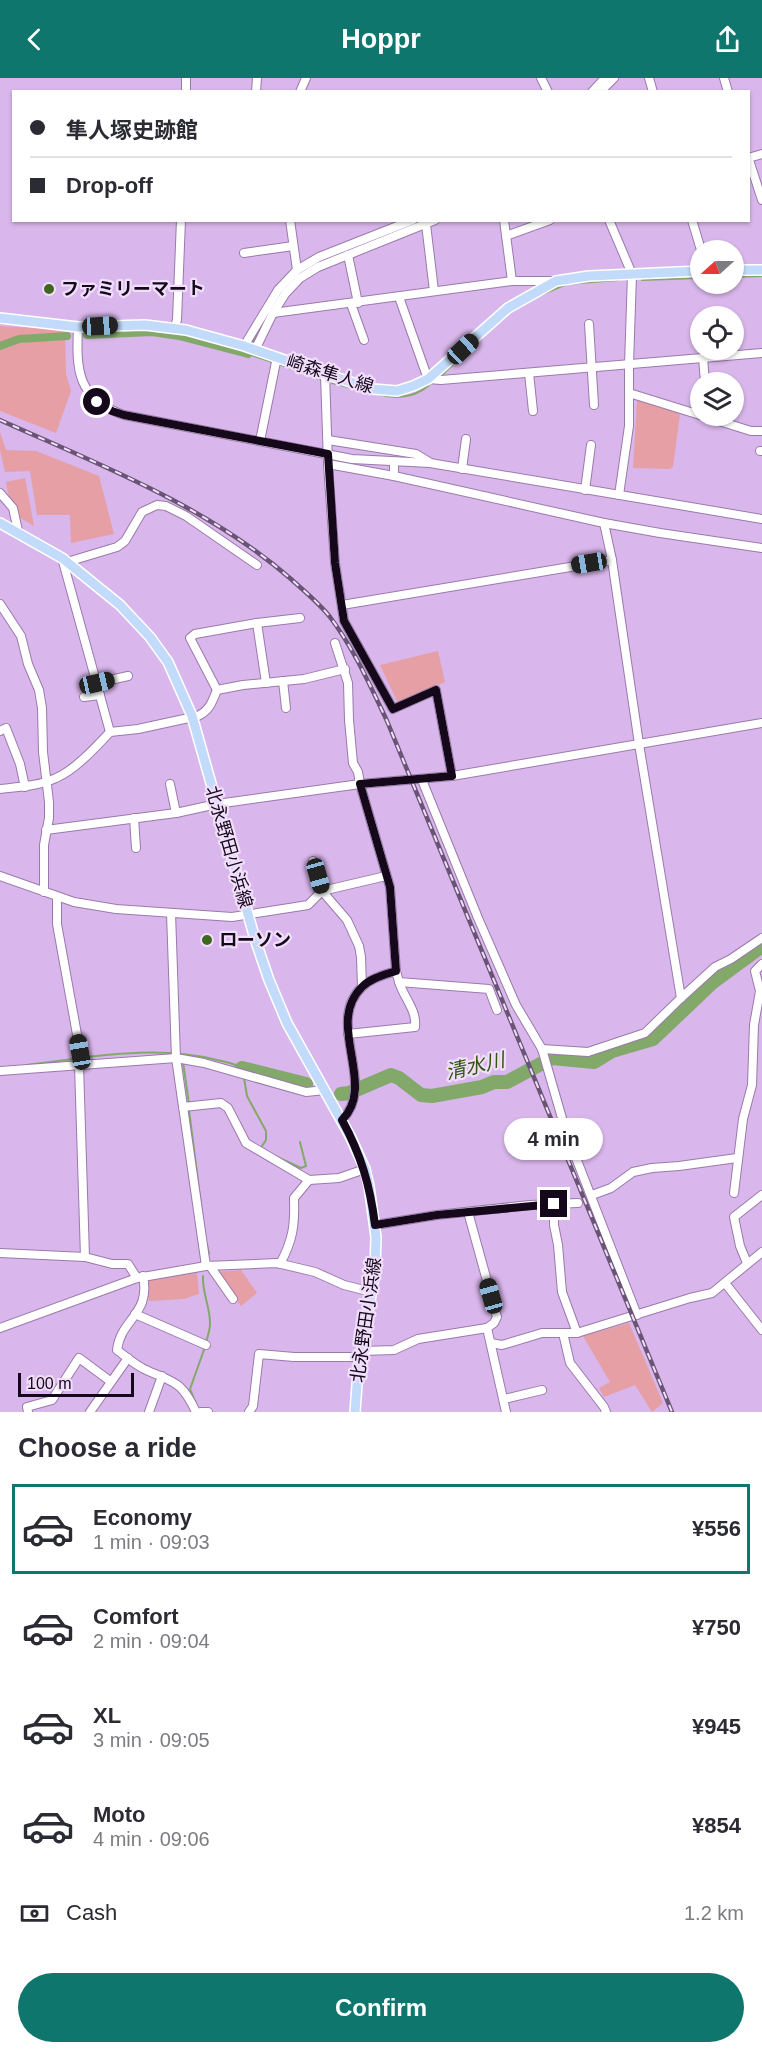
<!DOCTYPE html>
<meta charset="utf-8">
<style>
body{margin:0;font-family:Arial,"Noto Sans JP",sans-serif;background:#f7f7f7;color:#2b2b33;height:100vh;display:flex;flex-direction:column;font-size:22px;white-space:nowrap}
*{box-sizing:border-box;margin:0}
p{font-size:20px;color:#7c7c81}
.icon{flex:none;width:33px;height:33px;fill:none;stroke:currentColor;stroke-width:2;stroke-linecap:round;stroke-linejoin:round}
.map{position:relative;height:1334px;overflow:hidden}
.drawer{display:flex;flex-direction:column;background:#fff;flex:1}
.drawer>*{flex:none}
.guide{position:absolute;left:12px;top:12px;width:738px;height:132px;border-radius:0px;box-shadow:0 2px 4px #0004;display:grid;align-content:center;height:132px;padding:0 18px;background:#fff}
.needle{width:39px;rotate:249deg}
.buttons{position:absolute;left:690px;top:162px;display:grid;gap:12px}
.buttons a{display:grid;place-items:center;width:54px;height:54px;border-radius:50%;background:#fff;box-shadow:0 2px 4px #0004;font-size:30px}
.scale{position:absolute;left:18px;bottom:15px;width:116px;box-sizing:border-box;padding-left:6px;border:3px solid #14081a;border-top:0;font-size:16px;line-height:21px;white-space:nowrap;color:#14081a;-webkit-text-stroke:4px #f0defa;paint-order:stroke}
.end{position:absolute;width:27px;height:27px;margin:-14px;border:8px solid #14081a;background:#fff;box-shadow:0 0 0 3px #fff}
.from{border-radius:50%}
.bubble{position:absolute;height:42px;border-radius:21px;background:#fff;box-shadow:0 2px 4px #0004;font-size:20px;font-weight:600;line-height:42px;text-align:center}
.car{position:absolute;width:18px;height:36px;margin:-18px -9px;border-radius:8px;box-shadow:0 0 4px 2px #0007;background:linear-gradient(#222 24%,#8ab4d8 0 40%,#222 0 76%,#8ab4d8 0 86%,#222 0)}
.guide b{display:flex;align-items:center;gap:21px;height:57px;font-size:22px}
.guide b+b{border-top:2px solid #e1e1e2}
.guide i{width:15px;height:15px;background:#2b2b33}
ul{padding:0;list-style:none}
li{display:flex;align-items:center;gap:18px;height:90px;margin:0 12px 9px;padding:0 6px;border:3px solid transparent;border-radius:0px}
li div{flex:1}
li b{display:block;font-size:22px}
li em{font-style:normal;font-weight:600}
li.active{border-color:#0f766e}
li>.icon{width:54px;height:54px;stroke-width:1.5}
h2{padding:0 18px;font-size:27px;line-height:72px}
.pay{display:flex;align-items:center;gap:15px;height:66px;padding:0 18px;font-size:22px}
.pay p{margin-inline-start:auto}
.action{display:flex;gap:12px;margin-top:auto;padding:12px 18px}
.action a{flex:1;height:69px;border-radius:36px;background:#0f766e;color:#fff;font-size:24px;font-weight:600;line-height:69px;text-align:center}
header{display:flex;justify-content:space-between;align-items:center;height:78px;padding:0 18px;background:#0f766e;color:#fff;font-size:27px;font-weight:600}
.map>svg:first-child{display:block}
.green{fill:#e59fa5}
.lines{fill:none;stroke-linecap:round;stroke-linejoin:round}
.stream{stroke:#82a96a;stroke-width:2}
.canal{stroke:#82a96a;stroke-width:8}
.river{stroke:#82a96a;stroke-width:14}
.minor-casing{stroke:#9a7aab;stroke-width:10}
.major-casing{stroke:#fff;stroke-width:12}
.minor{stroke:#fff;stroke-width:8}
.major{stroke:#c2dbfa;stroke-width:9}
.rail-casing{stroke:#6a5475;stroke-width:4.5}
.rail{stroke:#f0defa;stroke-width:2;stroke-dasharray:7;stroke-linecap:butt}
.route{stroke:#14081a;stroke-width:8}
.poi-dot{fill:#3f6621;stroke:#f0defa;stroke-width:2}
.labels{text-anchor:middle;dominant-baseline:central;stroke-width:4.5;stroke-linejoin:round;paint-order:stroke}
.poi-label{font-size:18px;font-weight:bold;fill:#14081a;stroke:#f0defa;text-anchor:start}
.street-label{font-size:18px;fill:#14081a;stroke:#f0defa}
.water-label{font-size:20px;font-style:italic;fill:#305512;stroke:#f0defa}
</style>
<header><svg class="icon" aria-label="back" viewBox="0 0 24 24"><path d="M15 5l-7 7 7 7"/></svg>Hoppr<svg class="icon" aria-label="share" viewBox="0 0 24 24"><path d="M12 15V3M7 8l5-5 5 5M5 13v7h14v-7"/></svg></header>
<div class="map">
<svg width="762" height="1334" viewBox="0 0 762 1334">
<rect width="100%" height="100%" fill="#d9b6eb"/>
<g class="green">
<path d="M 0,248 L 65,252 L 66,296 L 71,313 L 56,355 L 0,333 Z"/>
<path d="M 651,322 L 680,336 L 673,389 L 669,391 L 633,390 L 637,323 Z"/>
<path d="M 0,354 L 6,372 L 36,373 L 99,398 L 114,456 L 71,465 L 70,437 L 37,437 L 30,393 L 5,394 L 0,372 Z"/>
<path d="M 25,400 L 34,448 L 12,435 L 6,404 Z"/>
<path d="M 438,573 L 445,604 L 398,625 L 380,587 Z"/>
<path d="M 241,1192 L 257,1215 L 241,1228 L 216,1194 Z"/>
<path d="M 197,1195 L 199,1216 L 184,1221 L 149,1223 L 146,1202 Z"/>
<path d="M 629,1245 L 663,1325 L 652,1334 L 635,1307 L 604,1319 L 599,1310 L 610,1304 L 583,1258 Z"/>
</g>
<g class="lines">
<g class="stream">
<path d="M 734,199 L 762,198"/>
<path d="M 642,202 L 700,200"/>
<path d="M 538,218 L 567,206 L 618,202"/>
<path d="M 248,276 L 272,284"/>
<path d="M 279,286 L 319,301"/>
<path d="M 440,299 L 472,268"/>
<path d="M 332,305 L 364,313"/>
<path d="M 378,316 C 398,322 419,319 433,303"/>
<path d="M 87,979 C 131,974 174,971 217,982 C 226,984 237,986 243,991"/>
<path d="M 183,984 L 189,1026"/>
<path d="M 27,987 L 73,981"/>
<path d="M 244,1000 L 247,1018 L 266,1053 L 266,1062 L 260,1071"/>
<path d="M 189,1032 L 202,1135"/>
<path d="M 273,1077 L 301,1090 L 306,1088 L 300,1064"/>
<path d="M 207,1167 L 209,1176"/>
<path d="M 203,1198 C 202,1215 210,1228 210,1245 C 210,1251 208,1258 206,1264"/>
<path d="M 196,1326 L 190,1311 L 205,1269"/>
</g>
<g class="canal">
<path d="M 87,257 L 152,254 L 179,258 L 248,276"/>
<path d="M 253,262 L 278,219 L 298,196 L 315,185 L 422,142"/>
<path d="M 0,268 L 19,261 L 67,258"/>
</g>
<g class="river">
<path d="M 242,990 L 306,1006"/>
<path d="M 341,1016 L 349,1015 L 391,997 L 399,1000 L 421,1017 L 432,1018 L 482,1009 L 494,1004 L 507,1004 L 552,980 L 594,984 L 612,973 L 653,961 L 713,904 L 762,868"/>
</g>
<defs>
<g id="minor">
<path d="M 541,0 L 548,14"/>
<path d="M 649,0 L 653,14"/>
<path d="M 724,0 L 728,14"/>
<path d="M 186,14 L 186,0"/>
<path d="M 256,14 L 257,0"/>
<path d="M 300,14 L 306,0"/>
<path d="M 592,14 L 605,0"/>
<path d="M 600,14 L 614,0"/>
<path d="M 748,79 L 762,122"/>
<path d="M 748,80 L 762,76"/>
<path d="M 290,142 L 297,192"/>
<path d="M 504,142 L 512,203"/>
<path d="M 609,142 L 632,196 L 629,287 L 629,348 L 619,417"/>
<path d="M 692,142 L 701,172"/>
<path d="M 426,146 L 434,213"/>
<path d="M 506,158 L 550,142"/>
<path d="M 244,175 L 293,168"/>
<path d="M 348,177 L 358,225"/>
<path d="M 399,219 L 428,301 L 441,302 L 762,275"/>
<path d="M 351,226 L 364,262"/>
<path d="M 273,235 L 512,203 L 555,203"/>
<path d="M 589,246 L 594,327"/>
<path d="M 78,249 C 76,292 77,321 124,337 L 352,381 L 430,385 L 762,441"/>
<path d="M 174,251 L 177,242 L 181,142"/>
<path d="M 244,268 L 278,212 L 297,192 L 319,179 L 413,142"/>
<path d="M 255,272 L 273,235 L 285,216 L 300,200 L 318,189 L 435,142"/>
<path d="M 703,280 L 705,304"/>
<path d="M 529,295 L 533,333"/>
<path d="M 325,296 L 328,386 L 335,485 L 344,543 L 393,631 L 436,612 L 452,698"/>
<path d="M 629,315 L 700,337"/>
<path d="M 703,338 L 751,353 L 762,353"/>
<path d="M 328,362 L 416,376 L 429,384"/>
<path d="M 260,363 L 277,279"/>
<path d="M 760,373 L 762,373"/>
<path d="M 394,384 L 394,398 L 604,445 L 660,455 L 762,470"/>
<path d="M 328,386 L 394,398"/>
<path d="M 462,391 L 466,361"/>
<path d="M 585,412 L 591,367"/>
<path d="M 0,415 L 13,430 L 19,457"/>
<path d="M 604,445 L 612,482 L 639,666 L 681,920"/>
<path d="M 62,480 L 110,654"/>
<path d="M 67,484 L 117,469 L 125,463 L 142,434 L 157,427 L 166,428 L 186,438 L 257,487"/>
<path d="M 0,526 L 21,558 L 28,586 L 39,612 L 42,630 L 43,674 L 49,724 L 49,740 L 44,767 L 44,814"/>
<path d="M 342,527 L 612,482"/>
<path d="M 257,545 L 300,540"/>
<path d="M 335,565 L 348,605 L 349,642 L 353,685 L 358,694 L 360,706 L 390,809 L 396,893 C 384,897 371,900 362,909 C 324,945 378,1006 342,1042"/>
<path d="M 283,603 L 286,630"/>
<path d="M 97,605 L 128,598"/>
<path d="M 217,612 L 190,560 L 195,556 L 257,545 L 266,605"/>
<path d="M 84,619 L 100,617"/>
<path d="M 0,653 L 6,650 L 20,686 L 25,709"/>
<path d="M 422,702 L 478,840 L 516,927 L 542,971 L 566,1054 L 637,1237"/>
<path d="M 170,706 L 176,735"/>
<path d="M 0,711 C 18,709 39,708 56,700 C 75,692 96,669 110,654 L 138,651 L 198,638 C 210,632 212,624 217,612 L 243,607 L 304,601 L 345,591"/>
<path d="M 134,740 L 136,770"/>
<path d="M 46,752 L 176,735 L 217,726 L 360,706 L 452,698 L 762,645"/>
<path d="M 313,783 L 322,813 L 347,842 L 359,868 L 361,879 L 362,909"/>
<path d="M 0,798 L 74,824 L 116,831 L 232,839 L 308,827 L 322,813 L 386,798"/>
<path d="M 57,819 L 57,846 L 80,973 L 79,987 L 85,1179 L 112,1186 L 128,1186 L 137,1200"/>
<path d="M 171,835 L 176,980 L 206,1188"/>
<path d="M 396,893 L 399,904 L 489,911 L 497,932"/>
<path d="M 348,956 L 415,949 C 417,932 404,920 399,904"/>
<path d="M 542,971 L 588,974 L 645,955 L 681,920 L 715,889 L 731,881 L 762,860"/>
<path d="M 0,993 L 176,980 L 204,985 L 306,1014 L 325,1012"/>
<path d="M 183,1029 L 221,1025 L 228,1030 L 246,1065 L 309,1102"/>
<path d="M 734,1115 L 743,1041 L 752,1007 L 754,947 L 760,913 L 755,893 L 762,886"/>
<path d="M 592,1117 L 611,1110 L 633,1094 L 652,1090 L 679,1088 L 737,1080"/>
<path d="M 554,1126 L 554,1147 L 558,1167 L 562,1214 L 577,1255"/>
<path d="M 375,1147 L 437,1137 L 530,1127 L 578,1125"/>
<path d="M 0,1175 L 85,1179"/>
<path d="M 747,1185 L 740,1168 L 734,1139 L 762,1117"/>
<path d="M 280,1186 C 293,1162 295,1147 294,1120 L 309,1102 L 339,1100 L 365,1091"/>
<path d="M 210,1188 L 233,1221"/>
<path d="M 143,1198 C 151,1237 121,1240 117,1272 C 125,1278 134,1286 144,1291 C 174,1305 181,1302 196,1334"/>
<path d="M 725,1205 L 762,1252"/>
<path d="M 135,1236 L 206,1267"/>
<path d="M 0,1250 L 137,1200 L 206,1188 L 277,1185 L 315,1194 L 344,1207 L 372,1214"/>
<path d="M 487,1250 L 506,1334"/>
<path d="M 563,1255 L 570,1285 L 604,1329 L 606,1334"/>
<path d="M 491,1265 L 502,1267 L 542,1255 L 577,1255 L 690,1220 L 712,1215 L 762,1174"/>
<path d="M 362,1273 L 394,1272 L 418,1261 L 487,1250 L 494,1245 L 497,1239 L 468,1134"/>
<path d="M 504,1321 L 542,1312"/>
<path d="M 28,1334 L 27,1329 L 52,1322 L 79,1280 L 110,1303"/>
<path d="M 90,1334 L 128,1280"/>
<path d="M 149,1334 L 162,1298"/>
<path d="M 201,1334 L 208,1334"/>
<path d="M 249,1334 L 253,1328 L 259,1276 L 294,1279 L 361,1279"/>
</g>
<g id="major">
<path d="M 734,192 L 762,192"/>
<path d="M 0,240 L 78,249 L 145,247 L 186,252 L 244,268 L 325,296 L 373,311 L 397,313 L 413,308 L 428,301 L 508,230 L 556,203 L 589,198 L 700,193"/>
<path d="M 0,445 L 62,480 L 120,527 L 150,559 L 168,584 L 192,638 L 255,861 L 269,902 L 287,945 L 350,1058 L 365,1091 L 369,1108 L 376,1159 L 375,1194 L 358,1293 L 355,1334"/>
</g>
</defs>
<use href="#minor" class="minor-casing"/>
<use href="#major" class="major-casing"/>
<use href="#minor" class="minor"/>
<use href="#major" class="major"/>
<defs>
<path id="rail" d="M 0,342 C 100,387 207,428 291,501 C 304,513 319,525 330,539 C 354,571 370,607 387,643 L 672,1334"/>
</defs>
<use href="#rail" class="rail-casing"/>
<use href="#rail" class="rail"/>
</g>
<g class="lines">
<path class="route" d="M 97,324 L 112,333 L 124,337 L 328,376 L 335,485 L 344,543 L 393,631 L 436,612 L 452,698 L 360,706 L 390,809 L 396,893 C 384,897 371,900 362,909 C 324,946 378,1006 342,1042 C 361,1077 370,1107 375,1147 L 437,1137 L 554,1126"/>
</g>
<g class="poi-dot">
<circle cx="49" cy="211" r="6"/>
<circle cx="207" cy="862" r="6"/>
</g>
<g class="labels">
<g class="poi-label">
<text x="61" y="211">ファミリーマート</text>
<text x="219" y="862">ローソン</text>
</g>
<g class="street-label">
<text transform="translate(330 296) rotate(17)">崎森隼人線</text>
<text transform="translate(229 769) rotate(74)">北永野田小浜線</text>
<text transform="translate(366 1242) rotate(-82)">北永野田小浜線</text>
</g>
<g class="water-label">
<text transform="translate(475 988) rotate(-13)">清水川</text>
</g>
</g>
</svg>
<div class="buttons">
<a><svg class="needle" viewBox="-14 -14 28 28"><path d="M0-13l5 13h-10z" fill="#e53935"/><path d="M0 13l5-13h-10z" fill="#7c7c81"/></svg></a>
<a><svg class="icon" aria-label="locate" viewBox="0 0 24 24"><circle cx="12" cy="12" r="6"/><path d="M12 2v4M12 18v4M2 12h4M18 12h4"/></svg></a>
<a><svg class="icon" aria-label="layers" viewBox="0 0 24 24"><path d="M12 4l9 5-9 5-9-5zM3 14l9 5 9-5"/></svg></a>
</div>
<div class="scale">100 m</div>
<i class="end from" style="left:97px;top:324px"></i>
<i class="end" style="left:554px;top:1126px"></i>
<div class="bubble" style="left:504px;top:1040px;width:99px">4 min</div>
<i class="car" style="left:100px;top:248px;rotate:87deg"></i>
<i class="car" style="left:463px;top:271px;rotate:47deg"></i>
<i class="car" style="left:589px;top:485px;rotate:261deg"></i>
<i class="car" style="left:97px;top:605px;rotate:77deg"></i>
<i class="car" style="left:318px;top:798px;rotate:164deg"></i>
<i class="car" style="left:80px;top:974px;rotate:350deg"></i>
<i class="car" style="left:491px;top:1218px;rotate:344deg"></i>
<div class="guide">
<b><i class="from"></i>隼人塚史跡館</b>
<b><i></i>Drop-off</b>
</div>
</div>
<section class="drawer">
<h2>Choose a ride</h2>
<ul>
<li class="active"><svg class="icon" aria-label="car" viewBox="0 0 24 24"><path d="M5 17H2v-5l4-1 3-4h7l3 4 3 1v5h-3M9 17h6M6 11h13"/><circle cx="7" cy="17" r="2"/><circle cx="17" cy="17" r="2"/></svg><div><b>Economy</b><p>1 min · 09:03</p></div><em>¥556</em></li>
<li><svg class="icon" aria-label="car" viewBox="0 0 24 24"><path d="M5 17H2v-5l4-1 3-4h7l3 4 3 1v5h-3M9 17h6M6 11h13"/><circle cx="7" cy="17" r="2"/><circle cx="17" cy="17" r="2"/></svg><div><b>Comfort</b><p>2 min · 09:04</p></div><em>¥750</em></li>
<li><svg class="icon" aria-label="car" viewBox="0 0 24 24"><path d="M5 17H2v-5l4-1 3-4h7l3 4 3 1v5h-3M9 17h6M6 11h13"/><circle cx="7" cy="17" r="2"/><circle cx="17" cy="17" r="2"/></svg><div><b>XL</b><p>3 min · 09:05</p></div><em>¥945</em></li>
<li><svg class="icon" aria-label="car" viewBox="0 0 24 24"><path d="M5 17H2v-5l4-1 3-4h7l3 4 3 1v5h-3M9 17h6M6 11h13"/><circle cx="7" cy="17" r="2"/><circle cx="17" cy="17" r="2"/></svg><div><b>Moto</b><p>4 min · 09:06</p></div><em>¥854</em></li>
</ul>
<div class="pay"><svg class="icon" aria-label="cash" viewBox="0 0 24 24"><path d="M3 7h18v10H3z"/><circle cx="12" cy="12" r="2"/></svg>Cash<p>1.2 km</p></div>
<div class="action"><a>Confirm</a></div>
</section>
